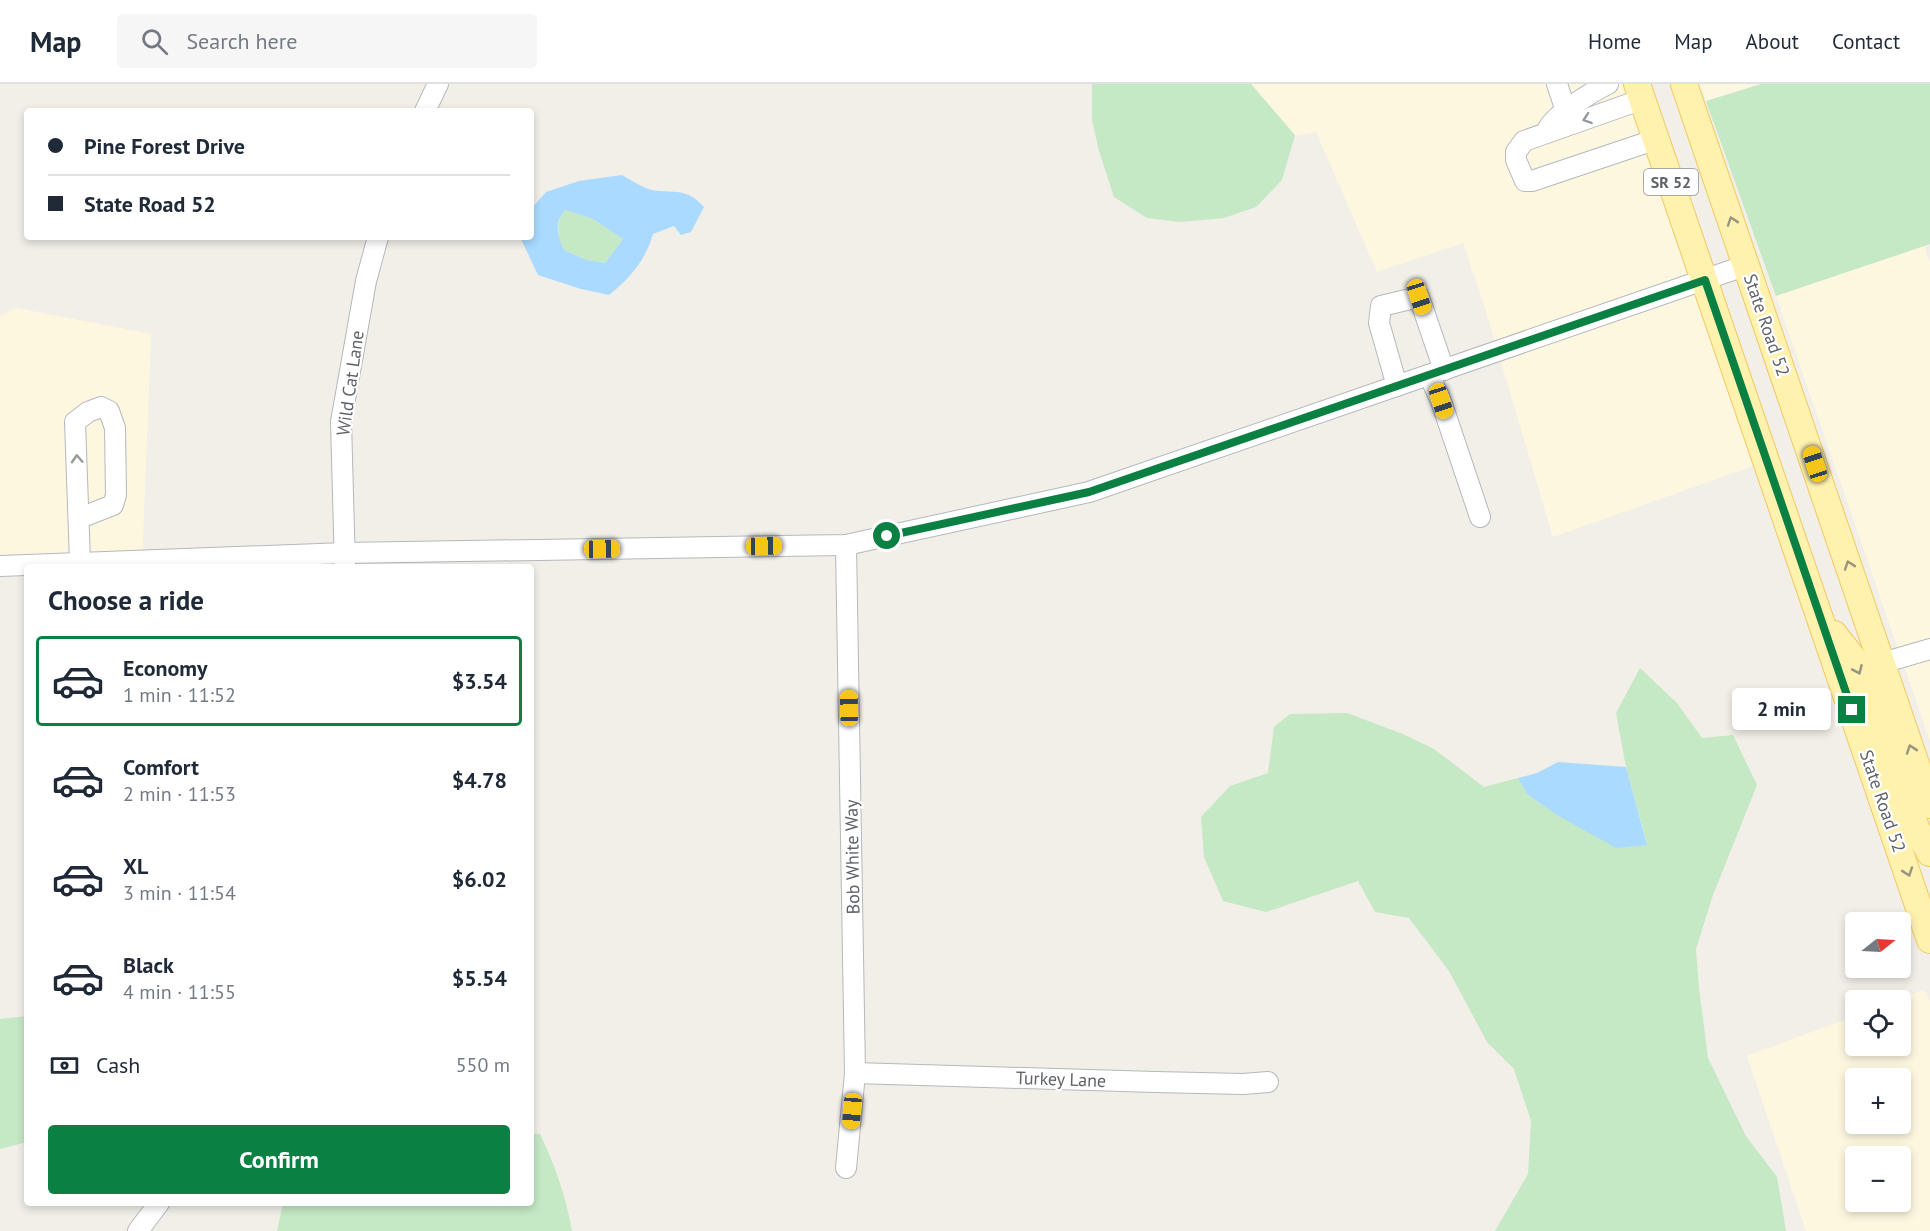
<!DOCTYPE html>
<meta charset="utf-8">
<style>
body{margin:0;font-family:"PT Sans",sans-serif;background:#f6f6f7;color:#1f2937;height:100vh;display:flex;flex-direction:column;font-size:22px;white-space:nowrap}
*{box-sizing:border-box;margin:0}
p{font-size:20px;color:#747a83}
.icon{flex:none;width:33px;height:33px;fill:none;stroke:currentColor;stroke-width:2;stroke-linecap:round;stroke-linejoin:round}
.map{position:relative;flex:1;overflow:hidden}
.side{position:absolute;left:24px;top:480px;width:510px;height:642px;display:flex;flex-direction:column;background:#fff;border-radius:6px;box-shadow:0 3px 9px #0003}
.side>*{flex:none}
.top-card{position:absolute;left:24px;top:24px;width:510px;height:132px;border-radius:6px;box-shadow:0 3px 9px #0003;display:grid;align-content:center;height:132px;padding:0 24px;background:#fff}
.needle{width:39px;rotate:72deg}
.fabs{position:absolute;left:1845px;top:828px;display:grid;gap:12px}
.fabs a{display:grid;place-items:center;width:66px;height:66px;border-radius:6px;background:#fff;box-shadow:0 3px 9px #0003;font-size:30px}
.end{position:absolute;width:27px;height:27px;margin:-14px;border:8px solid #0b8043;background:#fff;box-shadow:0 0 0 3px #fff}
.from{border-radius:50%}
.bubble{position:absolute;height:42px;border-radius:6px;background:#fff;box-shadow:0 3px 9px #0003;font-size:20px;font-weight:700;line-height:42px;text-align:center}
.car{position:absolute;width:18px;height:36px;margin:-18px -9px;border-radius:8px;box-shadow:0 0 4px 2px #0007;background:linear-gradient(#f5c518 24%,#345 0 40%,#f5c518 0 76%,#345 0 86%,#f5c518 0)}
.top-card b{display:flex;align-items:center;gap:21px;height:57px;font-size:22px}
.top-card b+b{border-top:2px solid #e0e1e3}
.top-card i{width:15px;height:15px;background:#1f2937}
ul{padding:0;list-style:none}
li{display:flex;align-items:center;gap:18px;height:90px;margin:0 12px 9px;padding:0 12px;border:3px solid transparent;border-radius:6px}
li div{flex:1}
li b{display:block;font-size:22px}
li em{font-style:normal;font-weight:700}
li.active{border-color:#0b8043}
li>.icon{width:54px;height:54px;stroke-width:1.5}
h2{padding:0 24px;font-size:27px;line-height:72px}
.pay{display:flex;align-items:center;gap:15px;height:66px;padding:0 24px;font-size:22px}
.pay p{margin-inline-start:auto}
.cta{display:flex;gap:12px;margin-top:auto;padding:12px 24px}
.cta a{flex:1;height:69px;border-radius:6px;background:#0b8043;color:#fff;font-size:24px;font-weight:700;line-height:69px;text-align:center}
header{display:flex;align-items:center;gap:36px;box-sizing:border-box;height:84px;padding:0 30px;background:#fff;border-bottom:2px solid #e0e1e3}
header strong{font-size:28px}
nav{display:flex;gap:33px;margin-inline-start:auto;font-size:21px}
.search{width:420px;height:54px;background:#f6f6f7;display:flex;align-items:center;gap:15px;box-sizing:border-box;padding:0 21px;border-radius:6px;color:#747a83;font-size:22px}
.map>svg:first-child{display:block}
.commercial{fill:#fef7e0;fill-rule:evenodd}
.green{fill:#c5e8c5}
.water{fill:#aadaff;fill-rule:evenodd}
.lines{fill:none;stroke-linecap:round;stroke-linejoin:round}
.minor-casing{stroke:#b5b8bc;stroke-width:22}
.major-casing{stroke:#f2c960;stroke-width:28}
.minor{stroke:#fff;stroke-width:20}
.major{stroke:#fff2af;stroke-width:26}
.oneway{stroke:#979a9d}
.oneway2{stroke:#979581}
.route{stroke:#0b8043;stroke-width:8}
.labels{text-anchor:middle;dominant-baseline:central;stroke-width:4.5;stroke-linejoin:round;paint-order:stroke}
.shield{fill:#fff;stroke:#8f9295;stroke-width:1.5}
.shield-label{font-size:16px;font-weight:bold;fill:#5f6368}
.street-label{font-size:18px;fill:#5f6368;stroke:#fff}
</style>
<header>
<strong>Map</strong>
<div class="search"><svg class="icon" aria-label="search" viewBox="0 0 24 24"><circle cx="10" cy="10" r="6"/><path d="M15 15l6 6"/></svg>Search here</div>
<nav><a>Home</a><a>Map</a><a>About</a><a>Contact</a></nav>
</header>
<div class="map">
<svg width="1930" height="1147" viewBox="0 0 1930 1147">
<rect width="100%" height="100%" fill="#f1efe8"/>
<g class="commercial">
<path d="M 1251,0 L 1625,0 L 1756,381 L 1553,453 L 1485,224 L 1463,159 L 1377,188 L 1316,48 L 1295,52 Z"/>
<path d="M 1700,0 L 1761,0 L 1706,17 Z"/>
<path d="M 1924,162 L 1930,178 L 1930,657 L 1776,212 Z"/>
<path d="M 16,224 L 151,250 L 142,483 L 0,488 L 0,232 Z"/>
<path d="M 1924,906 L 1930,917 L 1930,1147 L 1806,1147 L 1747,972 L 1855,932 L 1856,962 L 1900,962 L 1900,916 L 1896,916 ZM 1900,994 L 1900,1040 L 1856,1040 L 1856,994 ZM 1900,1072 L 1900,1118 L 1856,1118 L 1856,1072 Z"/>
</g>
<g class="green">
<path d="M 1092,0 L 1251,0 L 1295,51 L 1282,96 L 1256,123 L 1224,134 L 1180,138 L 1147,134 L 1114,113 L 1099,67 L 1092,36 Z"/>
<path d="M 1761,0 L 1930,0 L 1930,160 L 1776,212 L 1706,17 Z"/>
<path d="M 566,126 L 593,135 L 623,155 L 605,179 L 587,176 L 564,166 C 558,152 554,138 566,126 Z"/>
<path d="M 1640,584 L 1677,619 L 1702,654 L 1733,651 L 1757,701 L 1713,811 L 1696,865 L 1699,904 L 1708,974 L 1746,1052 L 1777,1093 L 1786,1147 L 1495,1147 L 1528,1090 L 1531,1037 L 1514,985 L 1487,958 L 1449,887 L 1409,834 L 1375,828 L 1358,797 L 1266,828 L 1223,817 L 1204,773 L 1201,733 L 1230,702 L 1268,689 L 1274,643 L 1290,630 L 1347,629 L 1403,650 L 1434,665 L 1484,703 L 1518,694 L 1527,710 L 1555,730 L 1585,745 L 1647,760 L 1626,683 L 1616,629 Z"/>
<path d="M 27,932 L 27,1058 L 0,1065 L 0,935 Z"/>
<path d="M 531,1050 L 540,1050 C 555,1081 566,1113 572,1147 L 277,1147 L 283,1119 L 531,1119 Z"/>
</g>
<g class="water">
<path d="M 622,91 C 631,96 643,104 652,106 C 676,110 686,103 704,123 L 691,148 L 681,151 L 674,142 L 653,150 C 645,177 631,193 609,211 L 581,205 L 538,191 L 521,155 L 531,153 L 531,125 L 546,108 L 579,97 ZM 566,126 L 593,135 L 623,155 L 605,179 L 587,176 L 564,166 C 558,152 553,138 566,126 Z"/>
<path d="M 1558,678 L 1626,683 L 1647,761 L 1616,764 L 1555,730 L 1527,710 L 1518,694 L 1537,689 Z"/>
</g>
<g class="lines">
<defs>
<g id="minor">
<path d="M 1557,0 L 1566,27"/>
<path d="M 1643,15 L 1524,57 L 1516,68 L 1516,76 L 1525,97 L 1532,97 L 1657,55"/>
<path d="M 425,27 L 438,0"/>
<path d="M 1547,47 C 1551,32 1594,7 1608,0"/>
<path d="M 1429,291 L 1441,317 L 1480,433"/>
<path d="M 1397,302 L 1379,239 L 1381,222 L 1419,213 L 1444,286"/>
<path d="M 80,434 L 113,421 L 116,411 L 115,344 L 109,327 L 101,323 L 88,328 L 75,338 L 80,478"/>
<path d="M 0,482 L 345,469 L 846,461 L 1089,408 L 1747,181"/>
<path d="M 345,483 L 341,338 L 366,197 L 378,153"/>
<path d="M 1882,579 L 1930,565"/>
<path d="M 855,989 L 1155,998 L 1243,1000 L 1268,998"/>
<path d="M 846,1084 L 855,989 L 846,461"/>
<path d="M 138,1147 L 159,1119"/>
</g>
<g id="major">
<path d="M 1637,0 L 1930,856"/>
<path d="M 1684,0 L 1930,721"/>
<path d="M 1834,550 L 1852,573 L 1869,611 L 1917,746 L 1930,769"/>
</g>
</defs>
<use href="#minor" class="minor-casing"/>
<use href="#major" class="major-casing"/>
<use href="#minor" class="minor"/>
<use href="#major" class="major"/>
</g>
<defs><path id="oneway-chevron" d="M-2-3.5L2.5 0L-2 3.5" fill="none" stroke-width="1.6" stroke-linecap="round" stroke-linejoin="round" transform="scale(1.5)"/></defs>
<g class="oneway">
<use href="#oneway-chevron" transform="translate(1587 35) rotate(161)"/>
<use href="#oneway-chevron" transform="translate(77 375) rotate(-93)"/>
</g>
<g class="oneway2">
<use href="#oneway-chevron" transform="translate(1732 137) rotate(-109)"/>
<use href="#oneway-chevron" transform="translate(1849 481) rotate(-109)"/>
<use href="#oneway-chevron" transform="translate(1858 586) rotate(66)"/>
<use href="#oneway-chevron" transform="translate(1911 665) rotate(-109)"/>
<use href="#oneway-chevron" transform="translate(1908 788) rotate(71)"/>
</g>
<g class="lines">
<path class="route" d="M 887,452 L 1089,408 L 1705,196 L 1852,626"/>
</g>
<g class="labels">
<rect class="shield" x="1644" y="85" width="54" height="26" rx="4.5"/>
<g class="shield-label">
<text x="1671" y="98">SR 52</text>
</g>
<g class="street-label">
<text transform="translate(1767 241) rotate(71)">State Road 52</text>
<text transform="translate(350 299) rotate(-82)">Wild Cat Lane</text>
<text transform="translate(1883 717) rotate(71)">State Road 52</text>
<text transform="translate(852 773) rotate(-91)">Bob White Way</text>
<text transform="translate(1061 995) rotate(2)">Turkey Lane</text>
</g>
</g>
</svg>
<div class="fabs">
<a><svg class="needle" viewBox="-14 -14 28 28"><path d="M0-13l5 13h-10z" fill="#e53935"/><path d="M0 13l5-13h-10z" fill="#747a83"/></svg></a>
<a><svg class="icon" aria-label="locate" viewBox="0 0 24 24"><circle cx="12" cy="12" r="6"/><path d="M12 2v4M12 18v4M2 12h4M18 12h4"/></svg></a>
<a>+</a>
<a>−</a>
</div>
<i class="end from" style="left:887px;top:452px"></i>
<i class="end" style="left:1852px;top:626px"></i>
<div class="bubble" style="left:1732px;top:604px;width:99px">2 min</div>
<i class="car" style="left:1419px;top:213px;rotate:162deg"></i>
<i class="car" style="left:1441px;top:317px;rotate:162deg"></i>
<i class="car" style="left:1815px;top:380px;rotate:342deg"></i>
<i class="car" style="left:764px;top:462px;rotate:89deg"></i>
<i class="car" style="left:602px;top:465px;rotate:89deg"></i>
<i class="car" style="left:849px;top:624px;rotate:359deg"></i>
<i class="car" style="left:852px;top:1027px;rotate:185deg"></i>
<div class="top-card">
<b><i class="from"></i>Pine Forest Drive</b>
<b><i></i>State Road 52</b>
</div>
<section class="side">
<h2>Choose a ride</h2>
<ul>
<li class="active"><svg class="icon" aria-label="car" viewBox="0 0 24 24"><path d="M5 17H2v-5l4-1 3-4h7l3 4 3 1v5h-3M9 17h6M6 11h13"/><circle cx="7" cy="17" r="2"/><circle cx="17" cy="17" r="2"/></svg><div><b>Economy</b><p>1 min · 11:52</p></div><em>$3.54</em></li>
<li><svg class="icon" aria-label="car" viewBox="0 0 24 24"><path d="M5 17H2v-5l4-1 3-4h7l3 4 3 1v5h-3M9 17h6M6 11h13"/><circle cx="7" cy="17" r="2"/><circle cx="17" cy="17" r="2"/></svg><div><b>Comfort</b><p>2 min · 11:53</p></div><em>$4.78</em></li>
<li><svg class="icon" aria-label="car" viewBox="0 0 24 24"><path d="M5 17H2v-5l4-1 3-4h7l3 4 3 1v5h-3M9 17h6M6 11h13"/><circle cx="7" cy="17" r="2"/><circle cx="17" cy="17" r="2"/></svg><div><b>XL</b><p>3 min · 11:54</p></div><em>$6.02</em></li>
<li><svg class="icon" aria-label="car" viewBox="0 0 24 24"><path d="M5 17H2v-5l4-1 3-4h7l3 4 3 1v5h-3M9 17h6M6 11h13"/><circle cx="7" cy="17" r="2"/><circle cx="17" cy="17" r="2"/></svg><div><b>Black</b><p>4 min · 11:55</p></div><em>$5.54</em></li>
</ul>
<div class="pay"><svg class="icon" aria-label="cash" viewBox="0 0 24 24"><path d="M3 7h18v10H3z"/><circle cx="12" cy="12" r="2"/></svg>Cash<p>550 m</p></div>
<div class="cta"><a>Confirm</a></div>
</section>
</div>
